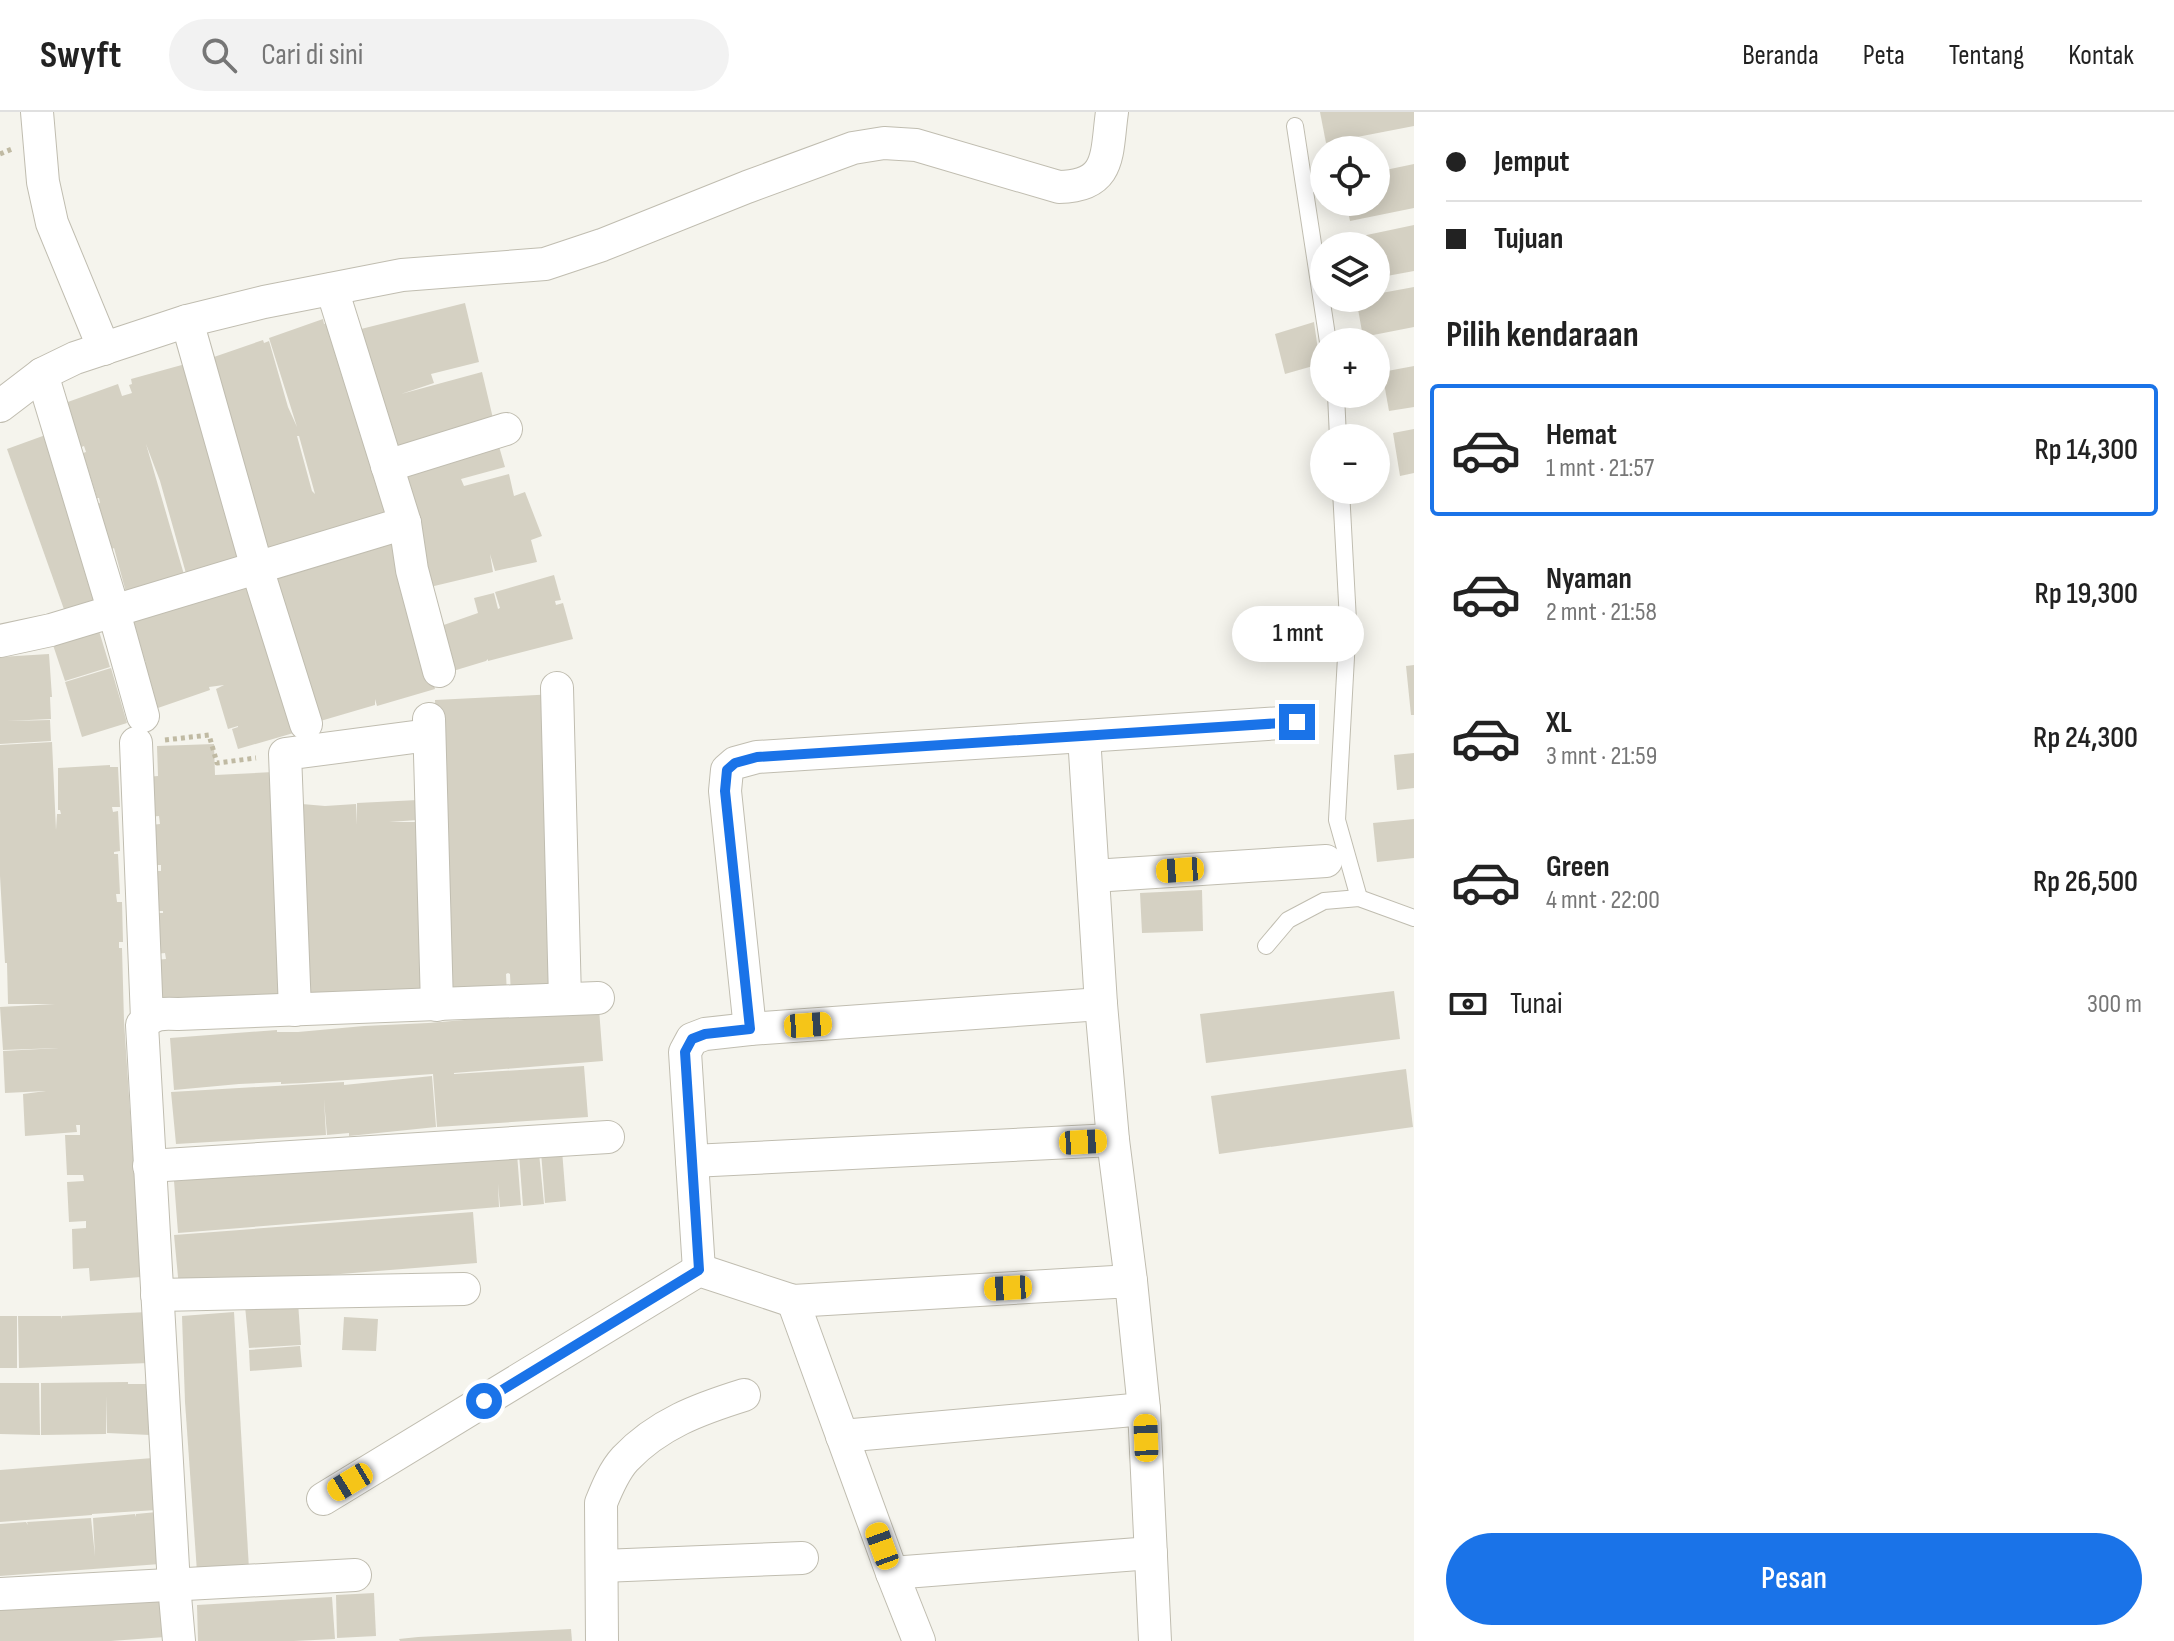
<!DOCTYPE html>
<html lang="id">
<meta charset="utf-8">
<style>
body{margin:0;font-family:"Sofia Sans Condensed",sans-serif;background:#f2f2f2;color:#222;height:100vh;display:flex;flex-direction:column;font-size:30px;white-space:nowrap}
*{box-sizing:border-box;margin:0}
p{font-size:26px;color:#767676}
.icon{flex:none;width:44px;height:44px;fill:none;stroke:currentColor;stroke-width:2;stroke-linecap:round;stroke-linejoin:round}
.map{position:relative;flex:1;overflow:hidden}
.drawer{display:flex;flex-direction:column;background:#fff;width:760px}
.drawer>*{flex:none}
.banner{display:grid;align-content:center;height:176px;padding:0 32px;background:#fff}
.controls{position:absolute;left:1310px;top:24px;display:grid;gap:16px}
.controls a{display:grid;place-items:center;width:80px;height:80px;border-radius:50%;background:#fff;box-shadow:0 4px 20px #0003;font-size:40px}
.end{position:absolute;width:36px;height:36px;margin:-18px;border:10px solid #1a73e8;background:#fff;box-shadow:0 0 0 4px #fff}
.from{border-radius:50%}
.bubble{position:absolute;height:56px;border-radius:28px;background:#fff;box-shadow:0 4px 20px #0003;font-size:26px;font-weight:600;line-height:56px;text-align:center}
.car{position:absolute;width:24px;height:48px;margin:-24px -12px;border-radius:10px;box-shadow:0 0 6px 2px #0007;background:linear-gradient(#f5c518 24%,#345 0 40%,#f5c518 0 76%,#345 0 86%,#f5c518 0)}
.banner b{display:flex;align-items:center;gap:28px;height:76px;font-size:30px}
.banner b+b{border-top:2px solid #e0e0e0}
.banner i{width:20px;height:20px;background:#222}
ul{padding:0;list-style:none}
li{display:flex;align-items:center;gap:24px;height:132px;margin:0 16px 12px;padding:0 16px;border:4px solid transparent;border-radius:8px}
li div{flex:1}
li b{display:block;font-size:30px}
li em{font-style:normal;font-weight:600}
li.selected{border-color:#1a73e8}
li>.icon{width:72px;height:72px;stroke-width:1.5}
h2{padding:0 32px;font-size:36px;line-height:96px}
.pay{display:flex;align-items:center;gap:20px;height:88px;padding:0 32px;font-size:30px}
.pay p{margin-inline-start:auto}
.button{display:flex;gap:16px;margin-top:auto;padding:16px 32px}
.button a{flex:1;height:92px;border-radius:48px;background:#1a73e8;color:#fff;font-size:32px;font-weight:600;line-height:92px;text-align:center}
header{display:flex;align-items:center;gap:48px;box-sizing:border-box;height:112px;padding:0 40px;background:#fff;border-bottom:2px solid #e0e0e0}
header strong{font-size:38px}
nav{display:flex;gap:44px;margin-inline-start:auto;font-size:28px}
.search{width:560px;height:72px;background:#f2f2f2;display:flex;align-items:center;gap:20px;box-sizing:border-box;padding:0 28px;border-radius:44px;color:#767676;font-size:30px}
main{display:flex;flex:1;min-height:0}
.map>svg:first-child{display:block}
.building{fill:#d5d1c3;fill-rule:evenodd}
.lines{fill:none;stroke-linecap:round;stroke-linejoin:round}
.lane-casing{stroke:#c0bdb0;stroke-width:18}
.street-casing{stroke:#c0bdb0;stroke-width:34}
.path{stroke:#c0baa3;stroke-width:5;stroke-dasharray:4 4;stroke-linecap:butt}
.lane{stroke:#fff;stroke-width:16}
.street{stroke:#fff;stroke-width:32}
.route{stroke:#1a73e8;stroke-width:10}
</style>
<header>
<strong>Swyft</strong>
<div class="search"><svg class="icon" aria-label="search" viewBox="0 0 24 24"><circle cx="10" cy="10" r="6"/><path d="M15 15l6 6"/></svg>Cari di sini</div>
<nav><a>Beranda</a><a>Peta</a><a>Tentang</a><a>Kontak</a></nav>
</header>
<main>
<div class="map">
<svg width="1414" height="1529" viewBox="0 0 1414 1529">
<rect width="100%" height="100%" fill="#f5f4ed"/>
<g class="building">
<path d="M 1320,0 L 1414,0 L 1414,14 L 1326,31 Z"/>
<path d="M 1414,52 L 1414,96 L 1350,109 L 1346,90 L 1376,90 L 1376,60 Z"/>
<path d="M 1414,113 L 1414,159 L 1376,166 L 1376,134 L 1344,134 L 1343,128 Z"/>
<path d="M 1414,175 L 1414,215 L 1363,225 L 1356,186 L 1376,186 L 1376,182 Z"/>
<path d="M 465,191 L 479,250 L 431,262 L 434,271 L 401,282 L 482,260 L 496,319 L 392,347 L 361,217 Z"/>
<path d="M 323,207 L 324,212 L 331,210 L 372,359 L 394,400 L 270,451 L 211,246 L 263,228 L 264,231 L 269,229 L 288,295 L 297,315 L 269,226 ZM 297,324 L 299,324 L 315,382 L 312,379 Z"/>
<path d="M 1314,210 L 1320,252 L 1285,262 L 1275,222 Z"/>
<path d="M 189,251 L 247,445 L 189,472 L 160,369 L 146,332 L 185,466 L 127,484 L 114,436 L 112,437 L 97,392 L 100,391 L 99,386 L 97,386 L 83,341 L 86,340 L 84,334 L 79,336 L 65,291 L 118,272 L 122,284 L 132,281 L 129,273 L 132,272 L 131,267 Z"/>
<path d="M 1414,254 L 1414,295 L 1389,299 L 1382,260 Z"/>
<path d="M 1414,317 L 1414,361 L 1400,364 L 1393,321 Z"/>
<path d="M 51,321 L 109,487 L 66,503 L 7,337 Z"/>
<path d="M 498,331 L 505,355 L 461,367 L 464,374 L 509,362 L 514,384 L 525,380 L 542,424 L 531,428 L 537,450 L 495,459 L 490,442 L 493,460 L 430,475 L 397,359 Z"/>
<path d="M 390,423 L 435,577 L 377,594 L 375,587 L 375,593 L 317,610 L 276,467 L 279,466 L 277,459 L 330,440 L 333,450 L 339,448 L 337,442 Z"/>
<path d="M 554,463 L 561,488 L 555,489 L 556,493 L 563,491 L 573,527 L 488,549 L 488,547 L 486,549 L 453,559 L 438,515 L 478,501 L 474,486 L 494,481 L 498,497 L 500,496 L 495,480 Z"/>
<path d="M 249,472 L 297,620 L 238,637 L 232,617 L 238,615 L 238,614 L 228,617 L 216,577 L 224,573 L 209,575 L 210,578 L 155,597 L 140,553 L 146,549 L 142,550 L 127,505 L 200,490 Z"/>
<path d="M 99,519 L 110,555 L 65,569 L 53,533 Z"/>
<path d="M 49,542 L 52,585 L 50,585 L 51,607 L 7,609 L 50,608 L 51,629 L 0,632 L 0,545 Z"/>
<path d="M 1414,553 L 1414,603 L 1411,603 L 1406,554 Z"/>
<path d="M 111,556 L 127,611 L 82,625 L 65,570 Z"/>
<path d="M 556,582 L 572,881 L 511,884 L 510,862 L 508,861 L 506,862 L 507,883 L 446,886 L 435,588 Z"/>
<path d="M 52,630 L 56,718 L 57,702 L 61,702 L 60,698 L 58,698 L 58,656 L 110,653 L 110,655 L 118,655 L 120,695 L 112,695 L 113,700 L 118,699 L 120,739 L 114,740 L 114,742 L 118,742 L 120,782 L 116,782 L 117,790 L 122,790 L 123,830 L 119,830 L 119,836 L 122,836 L 124,909 L 141,1165 L 90,1169 L 89,1156 L 73,1157 L 72,1117 L 86,1116 L 86,1109 L 69,1110 L 67,1070 L 84,1069 L 83,1063 L 67,1063 L 65,1023 L 80,1023 L 80,1013 L 76,1013 L 77,1020 L 25,1024 L 23,982 L 46,979 L 5,981 L 3,939 L 59,936 L 3,938 L 0,895 L 55,892 L 8,892 L 7,851 L 5,851 L 0,764 L 0,633 Z"/>
<path d="M 214,632 L 215,663 L 273,660 L 289,886 L 157,888 L 155,848 L 166,847 L 165,841 L 155,842 L 154,801 L 163,801 L 163,799 L 154,799 L 152,759 L 161,759 L 161,753 L 152,753 L 150,713 L 160,712 L 159,704 L 148,705 L 146,665 L 158,664 L 157,634 Z"/>
<path d="M 1414,641 L 1414,676 L 1397,678 L 1394,643 Z"/>
<path d="M 418,688 L 418,708 L 389,710 L 418,710 L 418,731 L 416,731 L 416,740 L 421,739 L 424,882 L 302,889 L 302,692 L 325,694 L 356,692 L 357,713 L 357,691 Z"/>
<path d="M 1414,707 L 1414,746 L 1377,750 L 1373,711 Z"/>
<path d="M 1202,778 L 1203,819 L 1142,821 L 1140,781 Z"/>
<path d="M 1394,879 L 1400,927 L 1206,951 L 1200,902 Z"/>
<path d="M 599,897 L 603,949 L 454,961 L 454,962 L 584,954 L 588,1005 L 437,1015 L 433,962 L 304,971 L 281,972 L 281,970 L 239,972 L 174,978 L 170,926 L 277,918 L 277,920 L 298,920 L 364,914 L 428,911 Z"/>
<path d="M 1406,957 L 1413,1015 L 1219,1042 L 1211,984 Z"/>
<path d="M 432,964 L 436,1015 L 349,1024 L 349,1021 L 327,1023 L 324,987 L 326,1023 L 176,1032 L 171,980 L 344,970 L 344,973 Z"/>
<path d="M 562,1038 L 566,1089 L 545,1091 L 541,1040 Z"/>
<path d="M 539,1041 L 544,1092 L 523,1094 L 519,1042 Z"/>
<path d="M 517,1042 L 521,1093 L 500,1095 L 498,1072 L 499,1095 L 178,1121 L 174,1069 Z"/>
<path d="M 473,1100 L 477,1151 L 179,1175 L 174,1123 Z"/>
<path d="M 298,1190 L 301,1233 L 249,1236 L 245,1194 Z"/>
<path d="M 148,1200 L 149,1251 L 19,1256 L 18,1204 L 61,1204 L 62,1207 L 62,1204 Z"/>
<path d="M 234,1200 L 249,1457 L 197,1460 L 185,1290 L 182,1204 Z"/>
<rect x="0" y="1204" width="17" height="52"/>
<path d="M 344,1205 L 378,1207 L 376,1239 L 342,1238 Z"/>
<path d="M 300,1234 L 302,1255 L 250,1259 L 249,1238 Z"/>
<path d="M 128,1270 L 128,1272 L 149,1272 L 150,1323 L 107,1321 L 107,1284 L 106,1322 L 41,1323 L 41,1271 Z"/>
<path d="M 0,1271 L 39,1271 L 40,1323 L 0,1322 Z"/>
<path d="M 153,1346 L 157,1398 L 92,1402 L 92,1398 L 92,1403 L 0,1410 L 0,1358 Z"/>
<path d="M 157,1400 L 160,1452 L 0,1464 L 0,1412 L 26,1410 L 28,1413 L 27,1410 L 91,1406 L 95,1444 L 93,1406 L 135,1402 L 136,1405 L 136,1402 Z"/>
<path d="M 374,1481 L 376,1524 L 337,1526 L 336,1483 Z"/>
<path d="M 162,1483 L 165,1525 L 111,1529 L 0,1529 L 0,1493 Z"/>
<path d="M 332,1485 L 335,1527 L 294,1529 L 198,1529 L 197,1493 Z"/>
<path d="M 571,1517 L 572,1529 L 400,1529 L 399,1527 L 418,1525 Z"/>
</g>
<g class="lines">
<defs>
<g id="lane">
<path d="M 1295,14 L 1328,230"/>
<path d="M 1336,282 L 1338,326"/>
<path d="M 1341,378 L 1348,509 L 1337,708 L 1359,786"/>
<path d="M 1266,834 L 1288,808 L 1324,789 L 1359,786 L 1414,806"/>
</g>
<g id="street">
<path d="M 37,0 L 43,70 L 52,111 L 104,237"/>
<path d="M 332,177 L 405,411 L 412,458 L 439,559"/>
<path d="M 187,209 L 257,456 L 306,612"/>
<path d="M 42,262 L 114,500 L 143,604"/>
<path d="M 0,294 L 42,262 L 75,246 L 187,209 L 264,190 L 402,163 L 545,152 L 602,133 L 747,75 L 853,36 L 884,31 L 916,33 L 1059,75 C 1112,74 1106,42 1112,0"/>
<path d="M 387,354 L 506,317"/>
<path d="M 0,529 L 51,518 L 405,411"/>
<path d="M 557,576 L 565,887"/>
<path d="M 429,607 L 437,893"/>
<path d="M 136,631 L 147,907"/>
<path d="M 1093,764 L 1326,749"/>
<path d="M 295,898 L 285,642 L 429,623"/>
<path d="M 750,917 L 725,679 L 727,658 L 735,651 L 757,645 L 1084,624"/>
<path d="M 692,1049 L 1113,1028"/>
<path d="M 149,1054 L 608,1025"/>
<path d="M 699,1158 L 685,940 L 692,927 L 705,922 L 750,917 L 1101,892"/>
<path d="M 1131,1169 L 1113,1028 L 1101,892 L 1084,624 L 1297,610"/>
<path d="M 157,1183 L 464,1177"/>
<path d="M 793,1189 L 892,1461 L 919,1529"/>
<path d="M 842,1324 L 1144,1297"/>
<path d="M 323,1387 L 699,1158 L 793,1189 L 1131,1169 L 1144,1297 L 1155,1529"/>
<path d="M 602,1454 L 802,1446"/>
<path d="M 892,1461 L 1151,1441"/>
<path d="M 0,1482 L 355,1463"/>
<path d="M 179,1529 L 174,1473 L 142,913 C 153,901 162,901 178,902 L 598,886"/>
<path d="M 602,1529 L 601,1391 C 607,1376 614,1359 625,1347 C 658,1312 699,1297 744,1283"/>
</g>
</defs>
<use href="#lane" class="lane-casing"/>
<use href="#street" class="street-casing"/>
<g class="path">
<path d="M 0,42 L 12,37"/>
<path d="M 165,628 L 209,623 L 217,651 L 256,646"/>
</g>
<use href="#lane" class="lane"/>
<use href="#street" class="street"/>
</g>
<g class="lines">
<path class="route" d="M 484,1289 L 699,1158 L 685,940 L 692,927 L 705,922 L 750,917 L 725,679 L 727,658 L 735,651 L 757,645 L 1297,610"/>
</g>
</svg>
<div class="controls">
<a><svg class="icon" aria-label="locate" viewBox="0 0 24 24"><circle cx="12" cy="12" r="6"/><path d="M12 2v4M12 18v4M2 12h4M18 12h4"/></svg></a>
<a><svg class="icon" aria-label="layers" viewBox="0 0 24 24"><path d="M12 4l9 5-9 5-9-5zM3 14l9 5 9-5"/></svg></a>
<a>+</a>
<a>−</a>
</div>
<i class="end from" style="left:484px;top:1289px"></i>
<i class="end" style="left:1297px;top:610px"></i>
<div class="bubble" style="left:1232px;top:494px;width:132px">1 mnt</div>
<i class="car" style="left:1180px;top:758px;rotate:266deg"></i>
<i class="car" style="left:808px;top:913px;rotate:86deg"></i>
<i class="car" style="left:1083px;top:1030px;rotate:87deg"></i>
<i class="car" style="left:1008px;top:1176px;rotate:267deg"></i>
<i class="car" style="left:1146px;top:1326px;rotate:358deg"></i>
<i class="car" style="left:350px;top:1370px;rotate:239deg"></i>
<i class="car" style="left:882px;top:1434px;rotate:340deg"></i>
</div>
<section class="drawer">
<div class="banner">
<b><i class="from"></i>Jemput</b>
<b><i></i>Tujuan</b>
</div>
<h2>Pilih kendaraan</h2>
<ul>
<li class="selected"><svg class="icon" aria-label="car" viewBox="0 0 24 24"><path d="M5 17H2v-5l4-1 3-4h7l3 4 3 1v5h-3M9 17h6M6 11h13"/><circle cx="7" cy="17" r="2"/><circle cx="17" cy="17" r="2"/></svg><div><b>Hemat</b><p>1 mnt · 21:57</p></div><em>Rp 14,300</em></li>
<li><svg class="icon" aria-label="car" viewBox="0 0 24 24"><path d="M5 17H2v-5l4-1 3-4h7l3 4 3 1v5h-3M9 17h6M6 11h13"/><circle cx="7" cy="17" r="2"/><circle cx="17" cy="17" r="2"/></svg><div><b>Nyaman</b><p>2 mnt · 21:58</p></div><em>Rp 19,300</em></li>
<li><svg class="icon" aria-label="car" viewBox="0 0 24 24"><path d="M5 17H2v-5l4-1 3-4h7l3 4 3 1v5h-3M9 17h6M6 11h13"/><circle cx="7" cy="17" r="2"/><circle cx="17" cy="17" r="2"/></svg><div><b>XL</b><p>3 mnt · 21:59</p></div><em>Rp 24,300</em></li>
<li><svg class="icon" aria-label="car" viewBox="0 0 24 24"><path d="M5 17H2v-5l4-1 3-4h7l3 4 3 1v5h-3M9 17h6M6 11h13"/><circle cx="7" cy="17" r="2"/><circle cx="17" cy="17" r="2"/></svg><div><b>Green</b><p>4 mnt · 22:00</p></div><em>Rp 26,500</em></li>
</ul>
<div class="pay"><svg class="icon" aria-label="cash" viewBox="0 0 24 24"><path d="M3 7h18v10H3z"/><circle cx="12" cy="12" r="2"/></svg>Tunai<p>300 m</p></div>
<div class="button"><a>Pesan</a></div>
</section>
</main>
